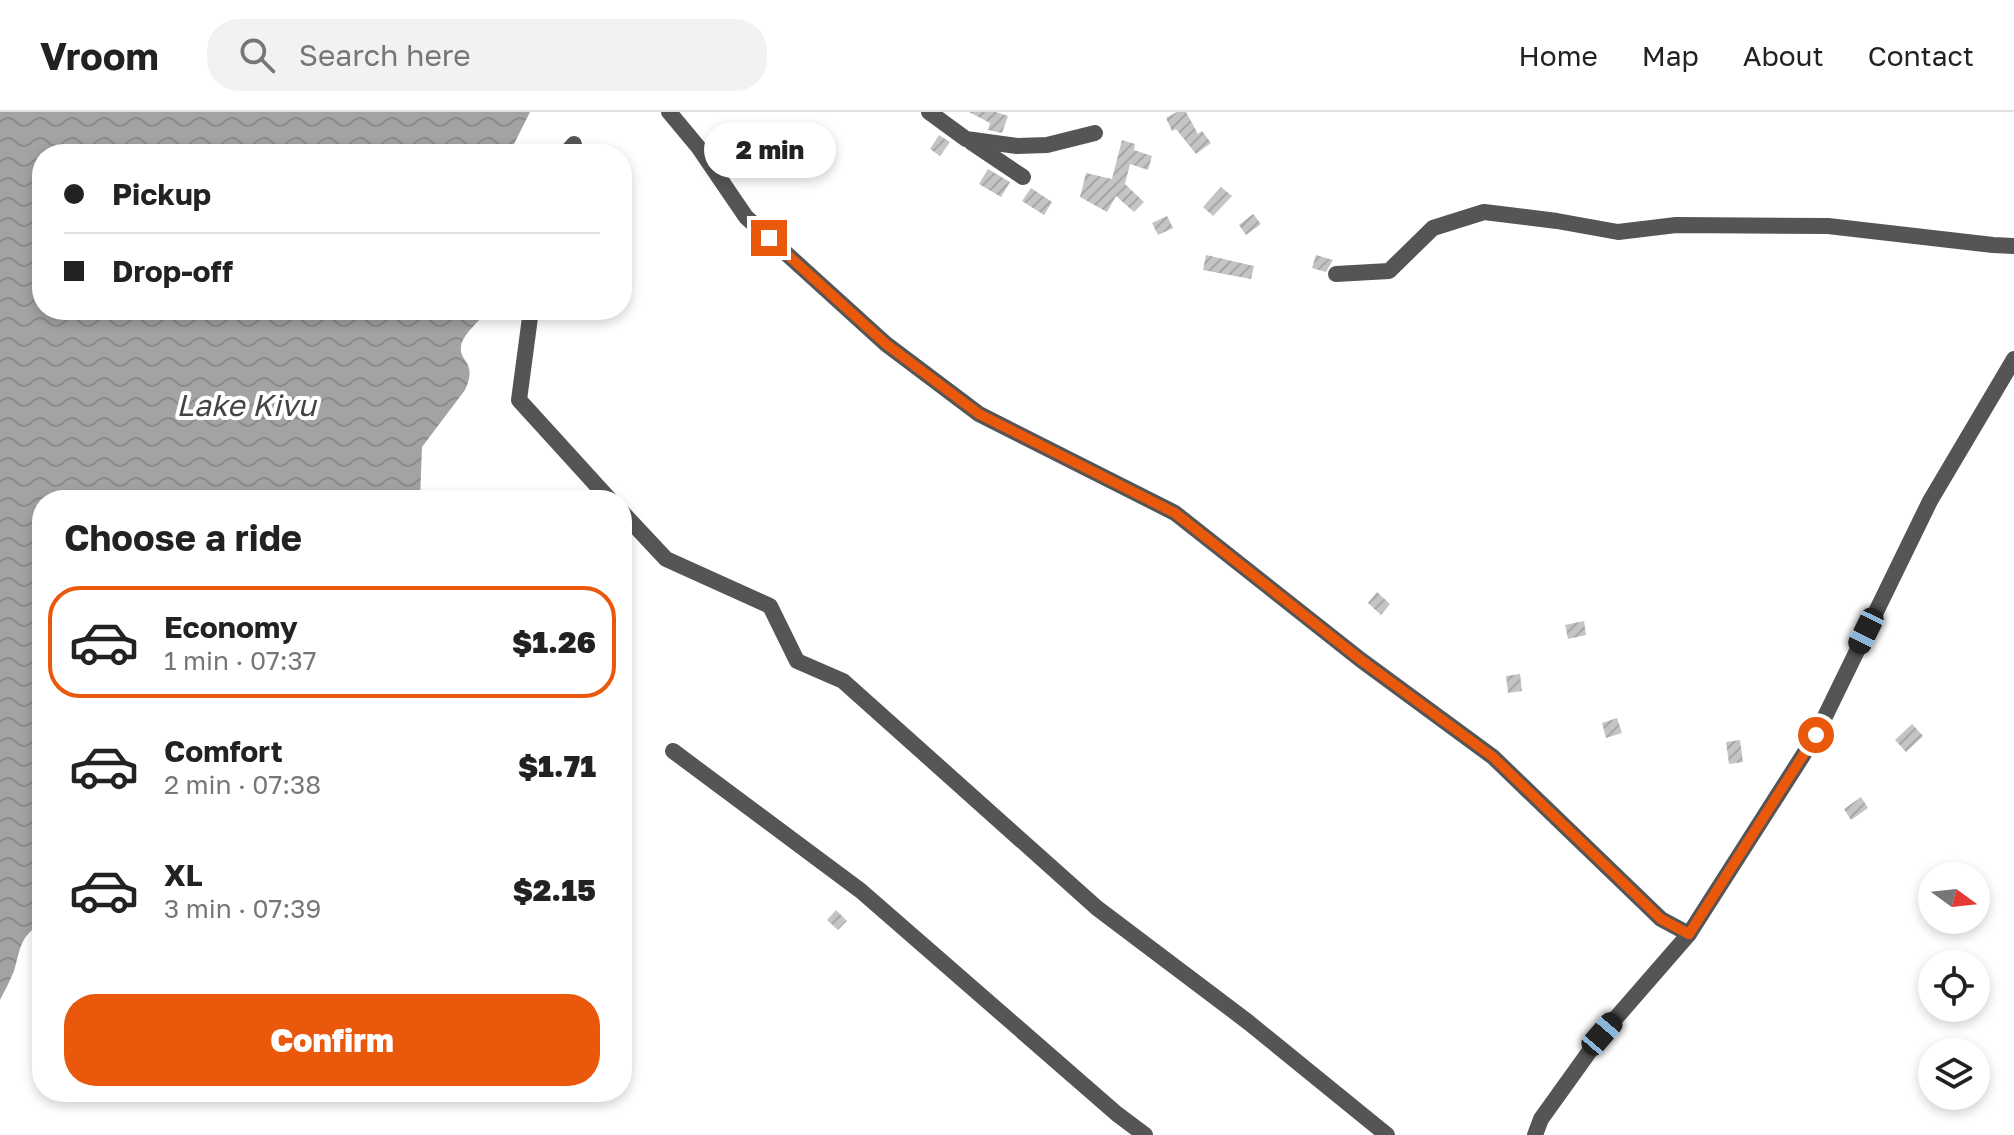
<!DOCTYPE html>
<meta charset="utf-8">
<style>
body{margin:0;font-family:"Golos Text",sans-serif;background:#f2f2f2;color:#222;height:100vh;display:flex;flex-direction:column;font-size:30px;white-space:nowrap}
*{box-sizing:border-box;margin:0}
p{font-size:26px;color:#767676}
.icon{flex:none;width:44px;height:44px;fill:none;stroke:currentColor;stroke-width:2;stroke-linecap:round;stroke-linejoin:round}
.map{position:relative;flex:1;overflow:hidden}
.side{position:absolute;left:32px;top:378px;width:600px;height:612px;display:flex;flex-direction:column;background:#fff;border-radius:32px;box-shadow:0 4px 12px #0003}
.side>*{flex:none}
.banner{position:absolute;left:32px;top:32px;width:600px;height:176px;border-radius:32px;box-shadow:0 4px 12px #0003;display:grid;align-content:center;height:176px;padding:0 32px;background:#fff}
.needle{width:52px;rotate:105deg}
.fabs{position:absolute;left:1918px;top:750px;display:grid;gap:16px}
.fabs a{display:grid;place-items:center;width:72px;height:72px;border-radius:50%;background:#fff;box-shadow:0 4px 12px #0003;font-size:40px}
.end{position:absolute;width:36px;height:36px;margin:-18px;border:10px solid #ea580c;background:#fff;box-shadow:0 0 0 4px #fff}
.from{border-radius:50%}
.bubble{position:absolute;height:56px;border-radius:28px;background:#fff;box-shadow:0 4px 12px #0003;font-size:26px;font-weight:800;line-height:56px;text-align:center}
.car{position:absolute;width:24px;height:48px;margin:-24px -12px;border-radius:10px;box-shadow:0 0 6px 2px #0007;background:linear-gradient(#222 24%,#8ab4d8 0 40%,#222 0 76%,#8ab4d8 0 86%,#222 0)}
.banner b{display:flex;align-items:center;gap:28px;height:76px;font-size:30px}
.banner b+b{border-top:2px solid #e0e0e0}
.banner i{width:20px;height:20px;background:#222}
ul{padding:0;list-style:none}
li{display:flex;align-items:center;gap:24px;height:112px;margin:0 16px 12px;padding:0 16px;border:4px solid transparent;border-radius:32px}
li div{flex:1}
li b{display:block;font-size:30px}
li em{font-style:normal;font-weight:800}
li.active{border-color:#ea580c}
li>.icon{width:72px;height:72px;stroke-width:1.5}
h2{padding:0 32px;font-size:36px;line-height:96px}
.primary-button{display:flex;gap:16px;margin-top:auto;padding:16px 32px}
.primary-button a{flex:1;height:92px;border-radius:32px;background:#ea580c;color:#fff;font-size:32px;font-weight:800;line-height:92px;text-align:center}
header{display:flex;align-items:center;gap:48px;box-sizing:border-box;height:112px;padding:0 40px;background:#fff;border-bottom:2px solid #e0e0e0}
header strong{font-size:38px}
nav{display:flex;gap:44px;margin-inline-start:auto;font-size:28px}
.search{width:560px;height:72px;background:#f2f2f2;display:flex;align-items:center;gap:20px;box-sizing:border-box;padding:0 28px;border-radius:32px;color:#767676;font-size:30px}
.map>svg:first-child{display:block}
.water{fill:url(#water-waves)}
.building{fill:url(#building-hatch)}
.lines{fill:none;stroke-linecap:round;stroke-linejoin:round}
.minor{stroke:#555;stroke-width:16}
.route{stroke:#ea580c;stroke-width:10}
.labels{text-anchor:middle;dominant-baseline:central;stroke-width:8;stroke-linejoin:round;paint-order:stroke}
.water-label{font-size:30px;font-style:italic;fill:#444;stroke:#fff}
</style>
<header>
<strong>Vroom</strong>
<div class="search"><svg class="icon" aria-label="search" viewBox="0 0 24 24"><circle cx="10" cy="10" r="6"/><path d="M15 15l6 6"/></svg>Search here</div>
<nav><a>Home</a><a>Map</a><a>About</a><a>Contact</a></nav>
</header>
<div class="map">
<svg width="2014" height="1023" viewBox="0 0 2014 1023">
<defs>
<pattern id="water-waves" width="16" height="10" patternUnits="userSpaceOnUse" patternTransform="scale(2)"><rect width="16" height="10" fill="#a3a3a3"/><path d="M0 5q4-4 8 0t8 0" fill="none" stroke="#8b8b8b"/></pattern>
<pattern id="building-hatch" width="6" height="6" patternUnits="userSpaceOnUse" patternTransform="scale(2)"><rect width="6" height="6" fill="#c4c4c4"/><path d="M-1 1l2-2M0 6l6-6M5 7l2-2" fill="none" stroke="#a7a7a7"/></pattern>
</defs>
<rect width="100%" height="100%" fill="#fff"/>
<path class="water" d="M 0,0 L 530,0 L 509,42 L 42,42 L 42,198 L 488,198 C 481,208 462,222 461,235 C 459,251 478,249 465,278 L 422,335 L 420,388 L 42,388 L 42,811 C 19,825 21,836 14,859 C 10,869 5,878 0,888 Z"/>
<g class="building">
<path d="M 969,0 L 996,0 L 1008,4 L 1002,21 L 988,18 L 990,11 Z"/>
<path d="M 1177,0 L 1186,0 L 1198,22 L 1202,19 L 1211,31 L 1196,42 L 1176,17 L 1172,19 L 1166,6 Z"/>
<path d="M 939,23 L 950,30 L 940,44 L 930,37 Z"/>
<path d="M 1122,28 L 1135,32 L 1134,38 L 1152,44 L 1148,58 L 1130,52 L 1125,72 L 1144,90 L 1134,100 L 1116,84 L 1107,100 L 1080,85 L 1086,61 L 1112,67 Z"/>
<path d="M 988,57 L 1010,70 L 1001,85 L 979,72 Z"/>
<path d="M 1221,75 L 1232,84 L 1213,104 L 1203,95 Z"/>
<path d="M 1031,76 L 1052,90 L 1044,103 L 1022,89 Z"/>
<path d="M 1253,102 L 1261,112 L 1246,123 L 1239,113 Z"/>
<path d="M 1167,104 L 1173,116 L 1158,123 L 1152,111 Z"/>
<path d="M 1206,143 L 1254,154 L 1251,167 L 1203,158 Z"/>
<path d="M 1316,143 L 1333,148 L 1326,160 L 1312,156 Z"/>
<path d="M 1377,480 L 1390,492 L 1381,503 L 1368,491 Z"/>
<path d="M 1584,509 L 1586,523 L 1568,527 L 1565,513 Z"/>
<path d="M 1520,562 L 1522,579 L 1508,581 L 1506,564 Z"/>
<path d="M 1617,606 L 1622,621 L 1606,626 L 1602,611 Z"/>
<path d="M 1912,612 L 1923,624 L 1906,640 L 1895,628 Z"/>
<path d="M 1740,628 L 1743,650 L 1729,652 L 1726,630 Z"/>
<path d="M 1861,685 L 1868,696 L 1851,708 L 1844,697 Z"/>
<path d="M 836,798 L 847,809 L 838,818 L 827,808 Z"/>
</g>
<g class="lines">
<g class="minor">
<path d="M 669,0 L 699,36 L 746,105 L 886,232 L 979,302 L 1175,401 L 1361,548 L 1493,645 L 1661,807 L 1689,822"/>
<path d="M 929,0 L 966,27 L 1017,34 L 1047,33 L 1095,21"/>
<path d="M 971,30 L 1023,65"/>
<path d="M 565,42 L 574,32"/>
<path d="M 1336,162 L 1389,159 L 1433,116 L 1484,100 L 1557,109 L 1618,120 L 1676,113 L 1828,114 L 1993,133 L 2014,134"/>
<path d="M 531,198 L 519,288 L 610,388"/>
<path d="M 622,400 L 666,447 L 770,494 L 797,549 L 843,569 L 1097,796 L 1248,910 L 1387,1023"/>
<path d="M 673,639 L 861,779 L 1117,1002 L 1145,1023"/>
<path d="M 1535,1023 L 1541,1007 L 1602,922 L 1689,822 L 1816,623 L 1930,389 L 2014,247"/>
</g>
</g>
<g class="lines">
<path class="route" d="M 769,126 L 886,232 L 979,302 L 1175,401 L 1361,548 L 1493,645 L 1661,807 L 1689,822 L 1816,623"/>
</g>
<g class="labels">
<g class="water-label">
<text x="246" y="293">Lake Kivu</text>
</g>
</g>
</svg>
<div class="fabs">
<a><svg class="needle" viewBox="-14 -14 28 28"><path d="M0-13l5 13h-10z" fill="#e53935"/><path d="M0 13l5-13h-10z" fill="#767676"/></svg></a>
<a><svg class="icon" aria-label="locate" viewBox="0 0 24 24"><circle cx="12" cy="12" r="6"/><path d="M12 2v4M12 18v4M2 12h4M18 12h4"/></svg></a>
<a><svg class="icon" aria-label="layers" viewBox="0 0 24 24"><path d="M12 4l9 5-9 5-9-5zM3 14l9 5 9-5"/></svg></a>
</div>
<i class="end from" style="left:1816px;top:623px"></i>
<i class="end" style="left:769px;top:126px"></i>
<div class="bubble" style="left:704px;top:10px;width:132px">2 min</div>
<i class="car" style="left:1866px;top:519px;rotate:206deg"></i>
<i class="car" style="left:1602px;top:922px;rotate:41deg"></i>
<div class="banner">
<b><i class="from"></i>Pickup</b>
<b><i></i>Drop-off</b>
</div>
<section class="side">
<h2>Choose a ride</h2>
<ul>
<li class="active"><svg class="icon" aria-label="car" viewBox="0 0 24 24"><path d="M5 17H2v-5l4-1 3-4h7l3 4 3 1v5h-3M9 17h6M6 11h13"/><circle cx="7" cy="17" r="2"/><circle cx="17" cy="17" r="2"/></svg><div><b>Economy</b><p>1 min · 07:37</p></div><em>$1.26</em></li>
<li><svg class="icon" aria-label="car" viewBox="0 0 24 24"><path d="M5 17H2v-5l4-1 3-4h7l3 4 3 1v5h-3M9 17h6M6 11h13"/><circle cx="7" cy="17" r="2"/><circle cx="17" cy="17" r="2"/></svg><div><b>Comfort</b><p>2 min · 07:38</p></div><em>$1.71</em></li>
<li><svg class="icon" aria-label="car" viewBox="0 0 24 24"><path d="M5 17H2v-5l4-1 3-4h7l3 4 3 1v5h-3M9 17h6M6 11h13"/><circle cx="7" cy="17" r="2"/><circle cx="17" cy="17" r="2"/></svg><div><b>XL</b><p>3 min · 07:39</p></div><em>$2.15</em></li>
</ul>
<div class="primary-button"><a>Confirm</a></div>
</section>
</div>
